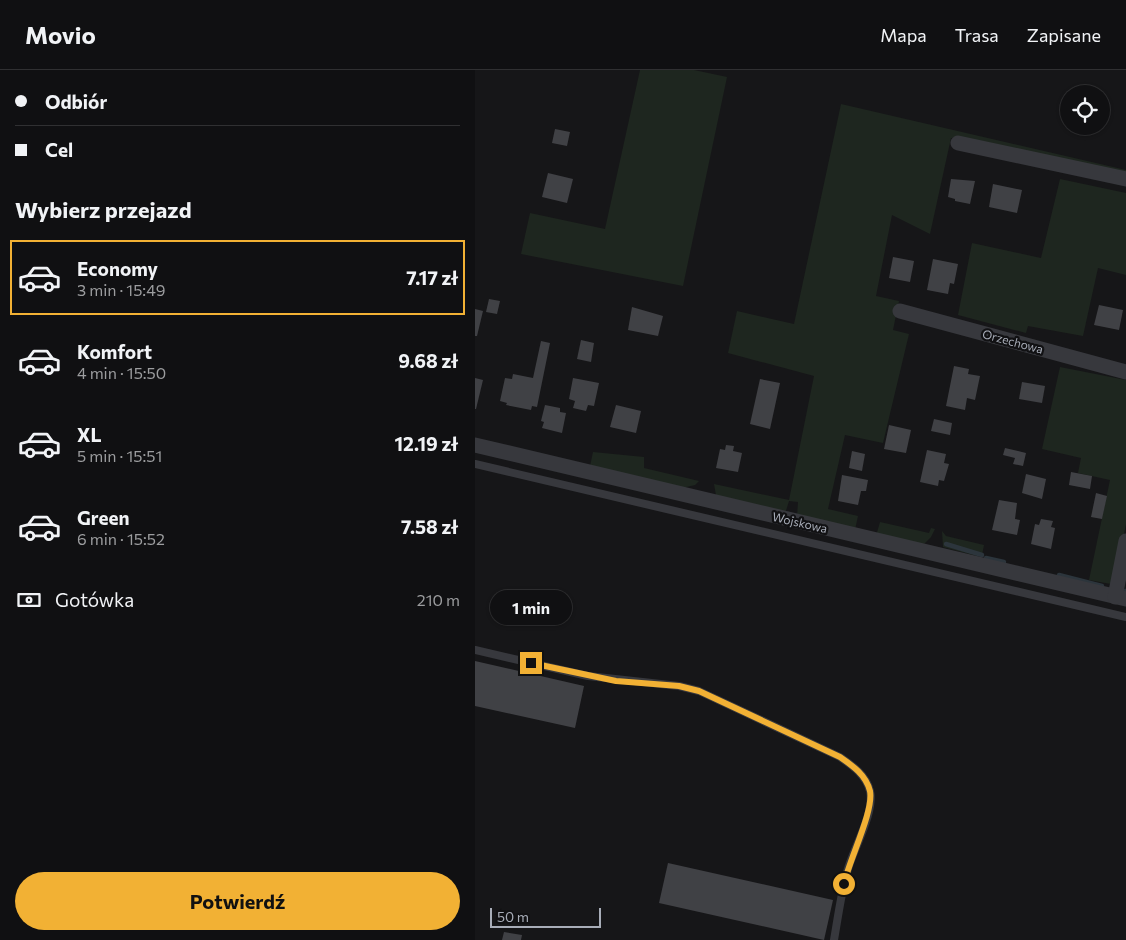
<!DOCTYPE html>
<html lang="pl">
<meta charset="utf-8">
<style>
body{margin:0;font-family:Commissioner,sans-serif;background:#19191b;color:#f1f3f6;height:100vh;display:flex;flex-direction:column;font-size:19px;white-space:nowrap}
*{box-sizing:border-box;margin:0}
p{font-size:16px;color:#9c9d9f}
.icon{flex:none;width:28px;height:28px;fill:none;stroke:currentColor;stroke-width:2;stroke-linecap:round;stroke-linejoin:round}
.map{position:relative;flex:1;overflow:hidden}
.details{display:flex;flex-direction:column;background:#101012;width:475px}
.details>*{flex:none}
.top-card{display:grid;align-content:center;height:110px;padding:0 15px;background:#101012}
.controls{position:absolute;left:585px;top:15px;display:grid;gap:10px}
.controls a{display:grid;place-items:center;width:50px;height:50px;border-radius:50%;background:#101012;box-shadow:0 1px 4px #0004,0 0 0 1px #303032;font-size:25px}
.scale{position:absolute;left:15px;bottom:12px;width:111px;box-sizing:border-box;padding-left:5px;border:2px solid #a8adb8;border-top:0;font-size:14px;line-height:18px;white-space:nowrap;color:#a8adb8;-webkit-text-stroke:4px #111113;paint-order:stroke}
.end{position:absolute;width:22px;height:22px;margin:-11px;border:6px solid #f2b134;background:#111;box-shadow:0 0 0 2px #111}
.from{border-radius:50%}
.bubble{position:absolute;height:35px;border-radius:18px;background:#101012;box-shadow:0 1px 4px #0004,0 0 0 1px #303032;font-size:16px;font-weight:700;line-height:35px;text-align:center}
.top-card b{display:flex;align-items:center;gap:18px;height:48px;font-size:19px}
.top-card b+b{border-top:1px solid #303032}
.top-card i{width:12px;height:12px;background:#f1f3f6}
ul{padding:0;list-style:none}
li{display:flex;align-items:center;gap:15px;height:75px;margin:0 10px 8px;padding:0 5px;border:2px solid transparent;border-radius:0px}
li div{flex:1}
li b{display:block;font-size:19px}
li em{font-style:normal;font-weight:700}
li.selected{border-color:#f2b134}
li>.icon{width:45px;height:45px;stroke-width:1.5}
h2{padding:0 15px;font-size:22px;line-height:60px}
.pay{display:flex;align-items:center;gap:12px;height:55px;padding:0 15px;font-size:19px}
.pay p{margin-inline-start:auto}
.action{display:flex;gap:10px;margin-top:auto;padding:10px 15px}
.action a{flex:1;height:58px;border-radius:30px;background:#f2b134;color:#111;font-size:20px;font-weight:700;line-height:58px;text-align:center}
header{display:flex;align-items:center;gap:30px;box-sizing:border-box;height:70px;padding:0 25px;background:#101012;border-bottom:1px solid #303032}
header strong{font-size:24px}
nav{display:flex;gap:28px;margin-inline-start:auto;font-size:18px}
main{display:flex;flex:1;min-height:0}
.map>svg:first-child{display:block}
.green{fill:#1e261f}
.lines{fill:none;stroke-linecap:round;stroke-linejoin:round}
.stream{stroke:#2c353c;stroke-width:4.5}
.building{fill:#404145}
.service{stroke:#37383d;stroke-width:8}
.minor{stroke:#37383d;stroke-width:15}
.route{stroke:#f2b134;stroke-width:6}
.labels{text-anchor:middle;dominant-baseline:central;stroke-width:4.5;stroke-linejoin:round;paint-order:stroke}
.street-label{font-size:12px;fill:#a8adb8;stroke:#111113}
</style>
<header>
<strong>Movio</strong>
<nav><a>Mapa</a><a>Trasa</a><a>Zapisane</a></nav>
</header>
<main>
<section class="details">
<div class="top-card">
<b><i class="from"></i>Odbiór</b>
<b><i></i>Cel</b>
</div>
<h2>Wybierz przejazd</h2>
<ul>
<li class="selected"><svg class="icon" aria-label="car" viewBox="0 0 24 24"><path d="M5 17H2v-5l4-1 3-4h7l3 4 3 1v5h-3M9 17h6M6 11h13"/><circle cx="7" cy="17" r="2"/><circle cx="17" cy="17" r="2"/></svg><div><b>Economy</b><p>3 min · 15:49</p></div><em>7.17 zł</em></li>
<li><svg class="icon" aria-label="car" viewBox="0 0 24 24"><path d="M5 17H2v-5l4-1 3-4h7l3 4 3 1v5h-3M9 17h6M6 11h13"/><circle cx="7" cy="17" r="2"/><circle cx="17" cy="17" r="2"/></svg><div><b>Komfort</b><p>4 min · 15:50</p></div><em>9.68 zł</em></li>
<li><svg class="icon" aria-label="car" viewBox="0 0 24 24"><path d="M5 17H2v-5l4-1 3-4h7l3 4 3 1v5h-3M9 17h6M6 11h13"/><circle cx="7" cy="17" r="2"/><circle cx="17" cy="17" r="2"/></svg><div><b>XL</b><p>5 min · 15:51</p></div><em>12.19 zł</em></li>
<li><svg class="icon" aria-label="car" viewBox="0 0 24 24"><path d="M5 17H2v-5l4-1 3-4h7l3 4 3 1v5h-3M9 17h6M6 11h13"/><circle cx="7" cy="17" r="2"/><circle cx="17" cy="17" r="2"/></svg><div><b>Green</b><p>6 min · 15:52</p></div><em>7.58 zł</em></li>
</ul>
<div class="pay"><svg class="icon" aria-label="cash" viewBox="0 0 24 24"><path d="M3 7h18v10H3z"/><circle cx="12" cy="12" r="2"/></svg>Gotówka<p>210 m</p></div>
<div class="action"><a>Potwierdź</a></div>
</section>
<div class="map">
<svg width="651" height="870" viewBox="0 0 651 870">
<rect width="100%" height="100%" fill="#161618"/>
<g class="green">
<path d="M 165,0 L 219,0 L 252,7 L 208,216 L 46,184 L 55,143 L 130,159 Z"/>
<path d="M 366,34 L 651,100 L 651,106 L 476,68 L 455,164 L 417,145 L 401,226 L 424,231 L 418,260 L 434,264 L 408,373 L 370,365 L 353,439 L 383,446 L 380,460 L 322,447 L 323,432 L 314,431 L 310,444 L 241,425 L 239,414 L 314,430 L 339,306 L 253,283 L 262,241 L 319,254 Z"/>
<path d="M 585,109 L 651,123 L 651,205 L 623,198 L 608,266 L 553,256 L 551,263 L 483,245 L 497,173 L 566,188 Z"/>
<path d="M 585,297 L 651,310 L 651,454 L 640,511 L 636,514 L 614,510 L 635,410 L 603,403 L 606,388 L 567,379 Z"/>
<path d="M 118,382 L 169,387 L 169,398 L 224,411 L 220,415 L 203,419 L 115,396 Z"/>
<path d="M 405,452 L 454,463 L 456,458 L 460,459 L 456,467 L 449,474 L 401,466 Z"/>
<path d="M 467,461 L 471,466 L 509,475 L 507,485 L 502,486 L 468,477 Z"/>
</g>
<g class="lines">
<g class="stream">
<path d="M 471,474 L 507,485"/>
<path d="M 511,488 L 529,492"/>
<path d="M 584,505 L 627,516"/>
<path d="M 650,521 L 651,521"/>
</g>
</g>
<g class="building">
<path d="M 80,59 L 95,62 L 92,76 L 77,73 Z"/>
<path d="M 73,103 L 98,109 L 92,133 L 67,127 Z"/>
<path d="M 476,109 L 500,111 L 495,134 L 480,131 L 480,129 L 473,127 Z"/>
<path d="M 518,114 L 547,120 L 542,143 L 514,137 Z"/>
<path d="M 418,187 L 439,191 L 435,212 L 414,208 Z"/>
<path d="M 458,189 L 483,194 L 479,214 L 475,213 L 473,224 L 452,220 Z"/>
<path d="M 14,229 L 25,231 L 22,244 L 11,242 Z"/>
<path d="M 624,235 L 648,240 L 644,260 L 619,255 Z"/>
<path d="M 157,237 L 188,246 L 183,266 L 153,260 Z"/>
<path d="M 0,239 L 8,241 L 2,266 L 0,266 Z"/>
<path d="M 106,270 L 119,273 L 116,292 L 102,289 Z"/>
<path d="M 66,271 L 75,273 L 62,337 L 57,336 L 56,340 L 31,335 L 32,333 L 25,331 L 30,308 L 37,309 L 38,304 L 58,308 Z"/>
<path d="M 479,296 L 494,299 L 493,304 L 505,306 L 500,330 L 492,328 L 490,340 L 471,336 Z"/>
<path d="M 0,308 L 8,310 L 1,339 L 0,339 Z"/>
<path d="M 98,308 L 124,313 L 119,336 L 113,335 L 111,341 L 98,338 L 100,331 L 94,329 Z"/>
<path d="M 285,309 L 305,313 L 295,359 L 275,354 Z"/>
<path d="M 547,312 L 570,316 L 567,333 L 544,329 Z"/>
<path d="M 70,335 L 85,338 L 85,342 L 91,343 L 87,363 L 67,358 L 69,352 L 66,351 Z"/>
<path d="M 141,335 L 166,341 L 161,363 L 135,357 Z"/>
<path d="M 459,349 L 477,353 L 475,365 L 456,361 Z"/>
<path d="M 414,355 L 436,360 L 431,383 L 409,379 Z"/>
<path d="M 251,375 L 259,376 L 258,381 L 267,383 L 263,402 L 241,398 L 245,379 L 250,380 Z"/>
<path d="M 530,378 L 551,383 L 548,396 L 538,394 L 540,388 L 528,385 Z"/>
<path d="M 452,380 L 471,384 L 469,393 L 474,394 L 469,411 L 464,410 L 463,416 L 445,412 Z"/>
<path d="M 377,381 L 390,384 L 387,401 L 374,398 Z"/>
<path d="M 596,402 L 617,406 L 615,419 L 594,415 Z"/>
<path d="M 551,404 L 571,409 L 567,429 L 547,423 Z"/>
<path d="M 367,405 L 393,410 L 391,421 L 386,421 L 383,435 L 363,431 Z"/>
<path d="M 621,423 L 632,426 L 627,449 L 616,447 Z"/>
<path d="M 524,430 L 542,433 L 540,449 L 545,450 L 542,465 L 517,460 Z"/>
<path d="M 566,449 L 578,451 L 576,457 L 580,458 L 576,479 L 556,474 L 560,454 L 564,455 Z"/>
<path d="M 0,591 L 109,616 L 100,658 L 0,636 Z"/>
<path d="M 193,793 L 358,830 L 349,870 L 184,833 Z"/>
<path d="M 29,862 L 47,865 L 46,870 L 27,870 Z"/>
</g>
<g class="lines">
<g class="service">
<path d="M 0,394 L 651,547"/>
<path d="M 0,580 L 113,606 L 204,616 L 224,621 L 365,687 C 378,696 391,705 395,721 C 400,743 378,779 372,802 C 366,824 363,847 359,870"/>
</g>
<g class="minor">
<path d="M 483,73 L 651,109"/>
<path d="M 425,241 L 651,302"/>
<path d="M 0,375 L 651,529"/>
<path d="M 640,527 L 651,471"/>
</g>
</g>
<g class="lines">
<path class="route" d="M 56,593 L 141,611 L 204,616 L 224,621 L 365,687 C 378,696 391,705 395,721 C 399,741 374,790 369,814"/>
</g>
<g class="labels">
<g class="street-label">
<text transform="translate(538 271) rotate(15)">Orzechowa</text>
<text transform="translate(325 452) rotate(13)">Wojskowa</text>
</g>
</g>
</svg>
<div class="controls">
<a><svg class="icon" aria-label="locate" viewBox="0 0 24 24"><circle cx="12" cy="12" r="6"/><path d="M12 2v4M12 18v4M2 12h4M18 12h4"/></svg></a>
</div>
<div class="scale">50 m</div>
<i class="end from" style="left:369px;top:814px"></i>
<i class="end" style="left:56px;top:593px"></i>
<div class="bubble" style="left:15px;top:520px;width:82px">1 min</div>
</div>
</main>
